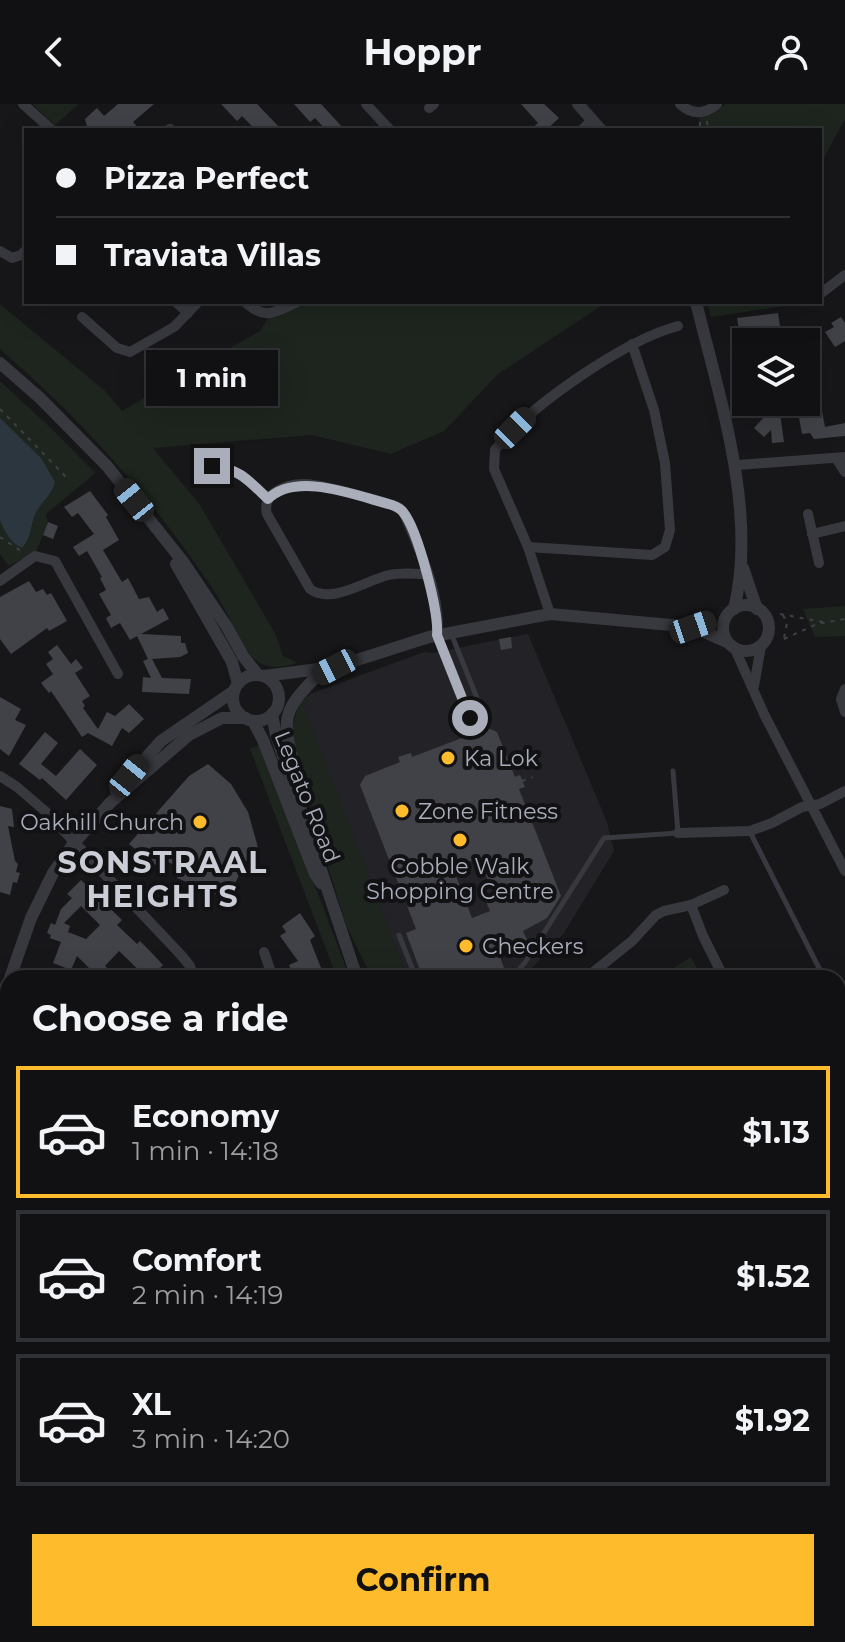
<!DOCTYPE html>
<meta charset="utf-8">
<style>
body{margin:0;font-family:Montserrat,sans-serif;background:#1a1a1d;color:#f1f3f6;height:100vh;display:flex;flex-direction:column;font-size:30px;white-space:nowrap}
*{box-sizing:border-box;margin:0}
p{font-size:26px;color:#9c9da0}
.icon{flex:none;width:44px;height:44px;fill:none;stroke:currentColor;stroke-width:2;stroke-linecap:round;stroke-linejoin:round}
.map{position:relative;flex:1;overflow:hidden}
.panel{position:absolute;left:0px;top:866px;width:846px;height:672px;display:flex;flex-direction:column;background:#111114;border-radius:24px 24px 0 0;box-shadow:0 8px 32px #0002,0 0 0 2px #303134}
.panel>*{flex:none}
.guide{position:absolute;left:24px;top:24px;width:798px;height:176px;border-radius:0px;box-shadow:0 8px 32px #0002,0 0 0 2px #303134;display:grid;align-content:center;height:176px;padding:0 32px;background:#111114}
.tools{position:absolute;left:732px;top:224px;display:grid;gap:16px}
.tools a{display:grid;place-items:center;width:88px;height:88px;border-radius:0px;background:#111114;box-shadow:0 8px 32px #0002,0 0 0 2px #303134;font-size:40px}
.end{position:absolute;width:36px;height:36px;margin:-18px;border:10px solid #a9aeba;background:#111;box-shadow:0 0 0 4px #111}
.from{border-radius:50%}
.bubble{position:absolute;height:56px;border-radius:0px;background:#111114;box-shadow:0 8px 32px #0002,0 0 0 2px #303134;font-size:26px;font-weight:700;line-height:56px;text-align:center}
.car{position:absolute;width:24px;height:48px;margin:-24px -12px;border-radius:10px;box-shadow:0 0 6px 2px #0007;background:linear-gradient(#222 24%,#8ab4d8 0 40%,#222 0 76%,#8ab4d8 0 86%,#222 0)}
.guide b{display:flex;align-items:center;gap:28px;height:76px;font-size:30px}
.guide b+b{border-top:2px solid #303134}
.guide i{width:20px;height:20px;background:#f1f3f6}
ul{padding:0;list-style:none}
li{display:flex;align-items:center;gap:24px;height:132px;margin:0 16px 12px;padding:0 16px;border:4px solid #303134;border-radius:0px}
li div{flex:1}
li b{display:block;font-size:30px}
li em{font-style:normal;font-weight:700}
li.active{border-color:#febc2c}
li>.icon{width:72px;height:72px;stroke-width:1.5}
h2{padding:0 32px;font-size:36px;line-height:96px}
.button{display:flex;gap:16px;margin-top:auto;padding:16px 32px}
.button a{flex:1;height:92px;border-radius:0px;background:#febc2c;color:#111;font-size:32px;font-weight:700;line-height:92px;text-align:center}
header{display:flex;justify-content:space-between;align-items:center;height:104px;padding:0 32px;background:#111114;font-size:36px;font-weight:700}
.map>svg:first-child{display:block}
.built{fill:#232327}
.green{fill:#1d251e}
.water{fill:#2c363f}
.building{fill:#414247;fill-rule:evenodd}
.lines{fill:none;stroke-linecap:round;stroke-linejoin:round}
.path{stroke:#3e4046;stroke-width:2;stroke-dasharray:4 6;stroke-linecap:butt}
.service{stroke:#38393f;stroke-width:5}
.minor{stroke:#38393f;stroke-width:10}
.tertiary{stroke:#38393f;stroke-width:12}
.route{stroke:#a9aeba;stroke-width:10}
.poi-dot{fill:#febc2c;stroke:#121215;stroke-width:3}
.labels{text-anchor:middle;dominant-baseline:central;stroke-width:8;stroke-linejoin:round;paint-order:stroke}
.poi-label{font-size:22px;fill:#a9aeba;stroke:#121215;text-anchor:start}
.street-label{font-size:22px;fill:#a9aeba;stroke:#121215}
.district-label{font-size:30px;font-weight:bold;letter-spacing:2px;fill:#cacdd6;stroke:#121215}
</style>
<header><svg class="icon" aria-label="back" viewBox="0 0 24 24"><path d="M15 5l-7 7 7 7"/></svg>Hoppr<svg class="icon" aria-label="person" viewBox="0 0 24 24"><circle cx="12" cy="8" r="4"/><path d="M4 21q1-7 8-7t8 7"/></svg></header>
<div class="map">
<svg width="845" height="1538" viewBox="0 0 845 1538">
<rect width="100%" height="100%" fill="#17171a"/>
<path class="built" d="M 528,530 L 607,718 L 614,747 L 564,829 L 523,874 L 408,874 L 303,603 L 310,590 L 424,548 L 433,549 Z"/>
<g class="green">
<path d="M 32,0 L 79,0 L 55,21 Z"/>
<path d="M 725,0 L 845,0 L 845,15 L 820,61 L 820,26 L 697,26 L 700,13 L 713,10 Z"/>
<path d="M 311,198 L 607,198 L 498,270 L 444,327 L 391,350 L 312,331 L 153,344 L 200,401 L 276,531 L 283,552 L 296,558 L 295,560 C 277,564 264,566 250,551 C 236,528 225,504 211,482 C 151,393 81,315 0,245 L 0,200 L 105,287 L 122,307 L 260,227 L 268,214 L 280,212 Z"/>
<path d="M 707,198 L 787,198 L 785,202 L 711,213 Z"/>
<path d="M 0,277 L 54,327 L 95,369 L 46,410 L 48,418 L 36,448 L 9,462 L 0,450 Z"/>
<path d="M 845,502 L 845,532 L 815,533 L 803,505 Z"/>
<path d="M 310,590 L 304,603 L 408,874 L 372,874 L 346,821 L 299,668 L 292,623 L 299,600 Z"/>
<path d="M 261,640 L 350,874 L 337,874 L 250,645 Z"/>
<path d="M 691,853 L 702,874 L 658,874 Z"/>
<path d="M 845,1290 L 845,1538 L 621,1538 L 618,1530 L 838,1530 L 838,1293 Z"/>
<path d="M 374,1530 L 600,1530 L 603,1538 L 367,1538 Z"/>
</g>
<path class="water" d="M 0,314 L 41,354 L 55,378 C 52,392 39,399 34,413 C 30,424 31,434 22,444 C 11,440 4,426 0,416 Z"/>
<g class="building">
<path d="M 118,0 L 154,0 L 133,18 L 140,26 L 88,26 L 85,15 L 97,4 L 104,12 Z"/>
<path d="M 221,0 L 257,0 L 282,26 L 256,26 L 242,12 L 237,17 Z"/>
<path d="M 294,0 L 321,0 L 345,26 L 326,26 L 315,14 L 310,18 Z"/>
<path d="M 521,0 L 544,0 L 559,14 L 546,26 L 530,26 L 538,19 Z"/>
<path d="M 778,209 L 781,229 L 746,234 L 745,225 L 739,226 L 737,214 Z"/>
<path d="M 841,213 L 845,219 L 845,237 L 835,243 L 825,228 L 834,223 L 831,219 Z"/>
<path d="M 789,228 L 811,229 L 811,238 L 789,238 Z"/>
<path d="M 779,302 L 784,338 L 772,339 L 771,326 L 764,333 L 754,324 L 764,313 L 763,303 Z"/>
<path d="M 821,302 L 825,323 L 845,319 L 845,332 L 814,335 L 810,329 L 802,330 L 798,308 Z"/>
<path d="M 90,387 L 108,411 L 106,413 L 119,436 L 103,446 L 122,478 L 128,474 L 139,495 L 149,493 L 157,508 L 163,504 L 169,515 L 141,530 L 181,532 L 181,539 L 185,539 L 188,549 L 180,553 L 152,555 L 162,574 L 191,575 L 189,590 L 142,588 L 143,573 L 151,574 L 143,557 L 148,555 L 137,532 L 130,536 L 120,519 L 111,524 L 106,514 L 111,511 L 99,490 L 106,486 L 100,474 L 102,473 L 87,447 L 79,452 L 73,443 L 94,430 L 78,409 L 72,413 L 64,403 Z"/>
<path d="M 48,418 L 58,422 L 53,435 L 43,431 Z"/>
<path d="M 29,477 L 36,488 L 43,485 L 47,491 L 51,489 L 67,517 L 49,527 L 47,524 L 11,550 L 0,535 L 0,493 Z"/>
<path d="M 511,533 L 512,544 L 501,546 L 499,535 Z"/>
<path d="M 57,541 L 71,560 L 76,555 L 83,564 L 75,569 L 90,592 L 82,597 L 85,602 L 83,604 L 98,625 L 107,608 L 115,612 L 129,600 L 144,615 L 129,629 L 122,624 L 112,642 L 88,629 L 82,633 L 51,587 L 49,589 L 41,579 L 53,570 L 46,560 L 53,555 L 48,548 Z"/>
<path d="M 0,593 L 21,605 L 15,616 L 26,621 L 9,652 L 0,645 Z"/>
<path d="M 488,624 L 497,628 L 515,673 L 520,671 L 525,683 L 519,685 L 561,792 L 547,814 L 523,827 L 529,841 L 500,853 L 507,872 L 501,874 L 423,874 L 406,829 L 416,825 L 360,681 L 365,672 L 400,658 L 398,653 L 411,649 L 412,653 ZM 479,754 L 495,794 L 486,797 L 490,807 L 472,814 L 453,764 Z"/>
<path d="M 45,628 L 58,639 L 41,660 L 56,672 L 80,645 L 97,661 L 66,696 L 42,674 L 40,676 L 19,660 Z"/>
<path d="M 208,660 L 231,680 L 248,708 L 259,747 L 253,744 L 232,785 L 220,780 L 216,790 L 177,774 L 181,764 L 161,755 L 155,761 L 129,740 L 189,672 Z"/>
<path d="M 0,702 L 12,705 L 14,723 L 8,722 L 15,757 L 18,760 L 16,768 L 20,769 L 17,779 L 13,778 L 10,791 L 0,788 Z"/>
<path d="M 81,776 L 122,816 L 117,821 L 137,840 L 140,837 L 149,846 L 163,861 L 160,864 L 171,874 L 147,874 L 119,847 L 105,862 L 117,874 L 99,874 L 77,852 L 71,866 L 53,859 L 61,838 L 50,834 L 51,831 L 47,829 L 51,819 L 55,821 L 61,805 L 72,794 L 67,790 ZM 81,802 L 100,821 L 86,835 L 68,828 L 70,822 L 64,819 Z"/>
<path d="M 300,809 L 315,832 L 310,836 L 325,874 L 294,874 L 289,861 L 298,857 L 280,832 L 286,828 L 282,822 Z"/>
</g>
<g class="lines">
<g class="path">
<path d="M 707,17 L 708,26"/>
<path d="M 700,18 L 700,26"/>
<path d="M 0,305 L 67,374"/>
<path d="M 0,433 L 21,447"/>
<path d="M 780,510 L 823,518"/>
<path d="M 783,511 L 787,519 L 784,534"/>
<path d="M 784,535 L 817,520 L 845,515"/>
<path d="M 522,677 L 533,673"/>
</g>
<g class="service">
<path d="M 451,529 L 483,609"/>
<path d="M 438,533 L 470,614"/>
<path d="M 750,728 L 820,866"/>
<path d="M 399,831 L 416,874"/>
<path d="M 512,874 L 526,857 L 604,734 L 678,729 L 673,667"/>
<path d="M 838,1118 L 845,1132"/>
<path d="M 838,1170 L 845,1167"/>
<path d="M 838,1187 L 845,1200"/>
<path d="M 838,1275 L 845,1272"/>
</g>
<g class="minor">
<path d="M 23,0 L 52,26"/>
<path d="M 366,0 L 390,26"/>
<path d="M 680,0 C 692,11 705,11 717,0"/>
<path d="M 429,4 L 434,0"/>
<path d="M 169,26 L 170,25"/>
<path d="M 582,26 L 592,16"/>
<path d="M 0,147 L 12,154 L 21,151 L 26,146"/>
<path d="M 820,190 L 845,171"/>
<path d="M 176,198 L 188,209"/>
<path d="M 245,198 C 266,217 275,208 298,198"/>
<path d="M 82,213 L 117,244 L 130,248 L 174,223 L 198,198"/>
<path d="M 836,354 L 845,368"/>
<path d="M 737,361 L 845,353"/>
<path d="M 212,362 C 240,365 248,376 268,395"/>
<path d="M 808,410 L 819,459"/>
<path d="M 812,430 L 845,422"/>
<path d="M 528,443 L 652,451 L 665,443 L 670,426 L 665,359 L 654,306 L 632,240"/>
<path d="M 428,470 C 415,470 402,468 389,471 C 366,476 332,501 310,485 L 267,410 C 261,389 287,379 306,380 C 323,381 384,397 400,404 L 404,409 C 419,446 442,491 437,531"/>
<path d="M 0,477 L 35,452 L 55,457 L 118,570"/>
<path d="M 550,510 L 528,443 L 494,365 L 495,346 C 529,302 625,236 678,222"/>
<path d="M 735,545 L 764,610 L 845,767"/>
<path d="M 754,582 L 761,542"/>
<path d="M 845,585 L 841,595 L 845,608"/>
<path d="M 0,672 L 17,683 L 45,707 L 181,851 L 190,862 L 194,874"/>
<path d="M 678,729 L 750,727 L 772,719 L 802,703 L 820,700 L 845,687"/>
<path d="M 691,801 L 724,786"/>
<path d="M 264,848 L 273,874"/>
<path d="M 586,874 L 632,837 L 656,811 L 664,807 L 691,801 L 703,832 L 724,874"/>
<path d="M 838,888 L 845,884"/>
<path d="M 838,958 L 845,955"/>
<path d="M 838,1001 L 845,1014"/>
<path d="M 0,1201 L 8,1201"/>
<path d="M 234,1530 L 247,1538"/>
<path d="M 115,1538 L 116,1530"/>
<path d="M 301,1538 L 306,1530"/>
</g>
<g class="tertiary">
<path d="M 578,0 L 601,26"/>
<path d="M 696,198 C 719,292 758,409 734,505"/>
<path d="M 0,259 L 40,294 L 107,362 L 184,459 L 227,523 L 243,552 L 257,570"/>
<path d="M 176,460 L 232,558 L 238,580"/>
<path d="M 743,464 L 757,505"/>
<circle cx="746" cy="524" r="23"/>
<circle cx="256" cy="594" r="23"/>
<path d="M 264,572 L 335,563 L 429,533 L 550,510 L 693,523 L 727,538"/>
<path d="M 272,610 L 276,631 L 357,874"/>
<path d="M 253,617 L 263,636 L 315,770 L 321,779"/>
<path d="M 295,664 C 282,616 281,608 317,572"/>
<path d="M 116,687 L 161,637 L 234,587"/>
<path d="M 10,874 L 31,814 L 53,769 L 74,739 L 111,698 L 189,631 L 222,614 L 246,614"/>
<path d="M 0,1033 L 5,900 L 8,883"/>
<path d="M 610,1530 L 613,1538"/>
</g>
</g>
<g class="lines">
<path class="route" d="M 212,362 C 240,365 248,376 268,395 C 297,367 357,392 392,401 C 397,403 400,404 403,408 C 418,426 439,508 437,531 L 470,614"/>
</g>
<g class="poi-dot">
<circle cx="448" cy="654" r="8"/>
<circle cx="402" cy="707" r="8"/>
<circle cx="200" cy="718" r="8"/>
<circle cx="460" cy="736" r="8"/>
<circle cx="466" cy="842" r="8"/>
</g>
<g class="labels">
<g class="poi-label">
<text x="464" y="654">Ka Lok</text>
<text x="418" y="707">Zone Fitness</text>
<text x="184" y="718" text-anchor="end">Oakhill Church</text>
<text x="460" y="762" text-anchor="middle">Cobble Walk<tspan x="460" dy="25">Shopping Centre</tspan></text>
<text x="482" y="842">Checkers</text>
</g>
<g class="street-label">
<text transform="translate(307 693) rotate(68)">Legato Road</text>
</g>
<g class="district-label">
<text x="163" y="758">SONSTRAAL<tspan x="163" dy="34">HEIGHTS</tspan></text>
</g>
</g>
</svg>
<div class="tools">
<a><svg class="icon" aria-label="layers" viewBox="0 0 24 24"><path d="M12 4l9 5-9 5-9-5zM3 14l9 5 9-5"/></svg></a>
</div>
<i class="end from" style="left:470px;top:614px"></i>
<i class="end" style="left:212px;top:362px"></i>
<div class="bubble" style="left:146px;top:246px;width:132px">1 min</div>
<i class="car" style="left:515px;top:324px;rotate:45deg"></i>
<i class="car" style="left:134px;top:396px;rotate:321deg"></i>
<i class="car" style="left:693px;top:523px;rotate:71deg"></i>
<i class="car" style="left:335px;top:563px;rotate:243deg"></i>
<i class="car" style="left:129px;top:672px;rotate:39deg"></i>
<div class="guide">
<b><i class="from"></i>Pizza Perfect</b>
<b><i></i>Traviata Villas</b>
</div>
<section class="panel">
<h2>Choose a ride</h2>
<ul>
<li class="active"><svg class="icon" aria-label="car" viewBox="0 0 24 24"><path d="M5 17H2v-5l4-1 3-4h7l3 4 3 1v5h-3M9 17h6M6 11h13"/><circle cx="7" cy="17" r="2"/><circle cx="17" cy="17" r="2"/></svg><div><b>Economy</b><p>1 min · 14:18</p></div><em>$1.13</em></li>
<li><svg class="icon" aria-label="car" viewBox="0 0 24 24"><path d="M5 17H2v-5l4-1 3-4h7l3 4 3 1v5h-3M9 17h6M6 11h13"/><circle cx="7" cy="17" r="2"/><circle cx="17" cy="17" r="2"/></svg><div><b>Comfort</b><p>2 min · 14:19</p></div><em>$1.52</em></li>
<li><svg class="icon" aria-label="car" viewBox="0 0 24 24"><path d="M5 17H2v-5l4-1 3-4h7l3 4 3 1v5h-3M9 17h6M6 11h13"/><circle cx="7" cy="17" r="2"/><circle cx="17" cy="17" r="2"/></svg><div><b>XL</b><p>3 min · 14:20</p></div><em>$1.92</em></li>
</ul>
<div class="button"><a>Confirm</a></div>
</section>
</div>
